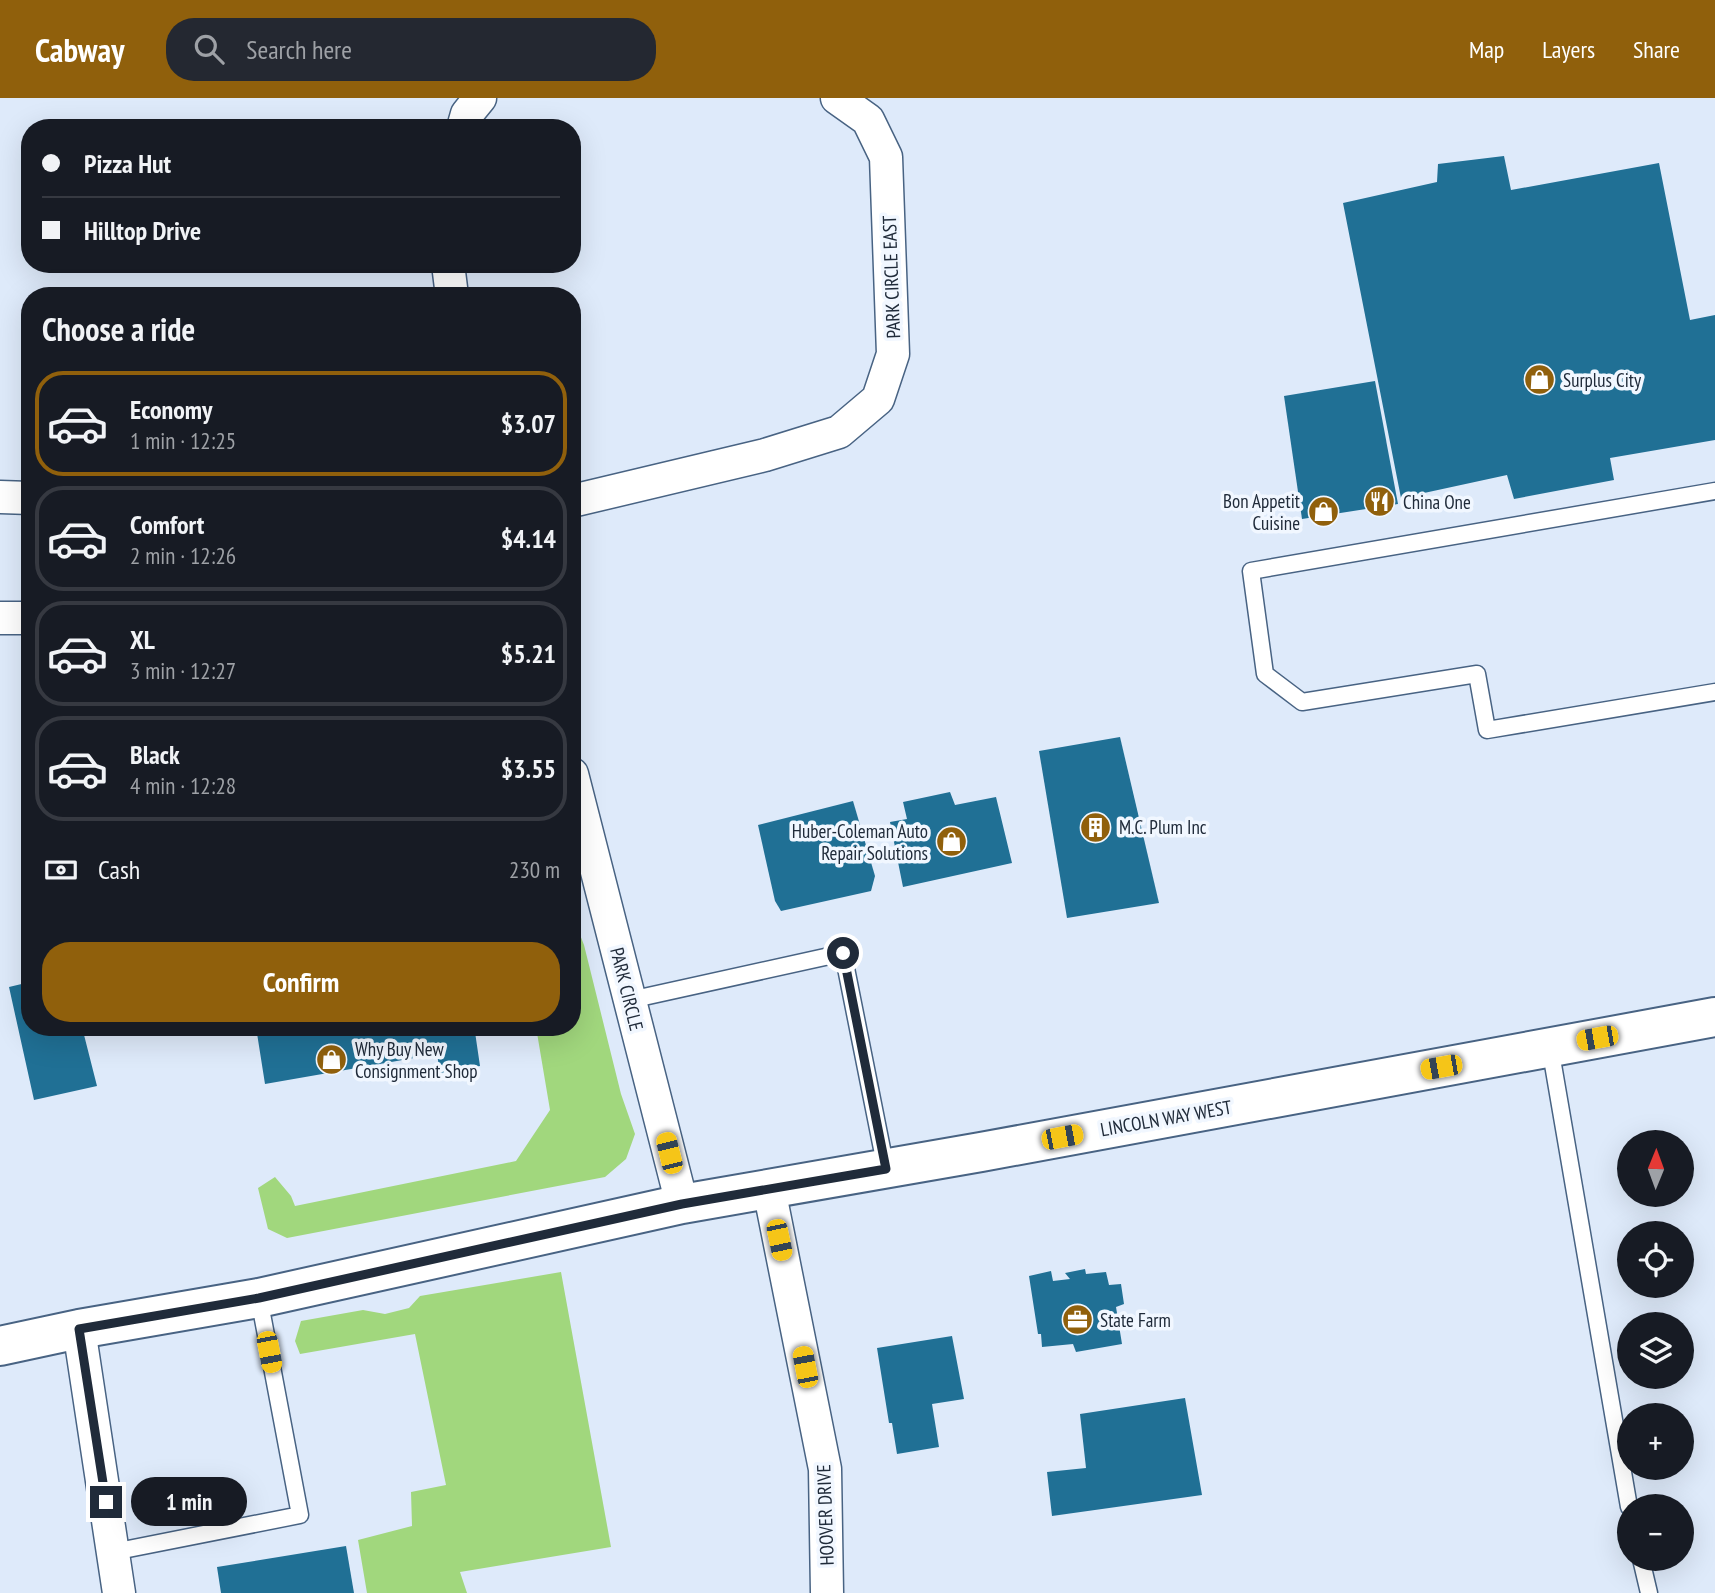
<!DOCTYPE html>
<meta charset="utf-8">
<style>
body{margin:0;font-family:"PT Sans Narrow",sans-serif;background:#242831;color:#f1f3f6;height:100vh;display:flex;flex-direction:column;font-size:26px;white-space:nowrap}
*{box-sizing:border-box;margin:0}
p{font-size:23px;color:#9ea1a6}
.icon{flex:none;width:38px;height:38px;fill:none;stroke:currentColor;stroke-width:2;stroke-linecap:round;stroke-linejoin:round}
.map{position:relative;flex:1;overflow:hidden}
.details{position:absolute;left:21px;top:189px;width:560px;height:749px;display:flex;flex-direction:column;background:#171b24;border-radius:28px;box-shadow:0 7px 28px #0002}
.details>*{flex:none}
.banner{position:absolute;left:21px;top:21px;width:560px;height:154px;border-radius:28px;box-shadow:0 7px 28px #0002;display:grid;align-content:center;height:154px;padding:0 21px;background:#171b24}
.needle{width:46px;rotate:1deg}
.controls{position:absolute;left:1617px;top:1032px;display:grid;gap:14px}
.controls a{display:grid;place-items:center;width:77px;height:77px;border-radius:50%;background:#171b24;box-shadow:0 7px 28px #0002;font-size:35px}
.end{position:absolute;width:32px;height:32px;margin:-16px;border:9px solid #202b3a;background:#fff;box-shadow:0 0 0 4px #fff}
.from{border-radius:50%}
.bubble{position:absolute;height:49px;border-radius:24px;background:#171b24;box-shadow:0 7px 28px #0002;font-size:23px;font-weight:800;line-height:49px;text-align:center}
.car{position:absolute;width:21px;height:42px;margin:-21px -10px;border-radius:9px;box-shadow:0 0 5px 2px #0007;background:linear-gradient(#f5c518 24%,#345 0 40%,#f5c518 0 76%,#345 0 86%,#f5c518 0)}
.banner b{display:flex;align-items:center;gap:24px;height:66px;font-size:26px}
.banner b+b{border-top:2px solid #363941}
.banner i{width:18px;height:18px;background:#f1f3f6}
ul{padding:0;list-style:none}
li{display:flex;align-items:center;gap:21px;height:105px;margin:0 14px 10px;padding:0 7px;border:4px solid #363941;border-radius:28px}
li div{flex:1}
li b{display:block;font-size:26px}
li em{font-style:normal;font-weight:800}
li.current{border-color:#90600c}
li>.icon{width:63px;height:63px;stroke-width:1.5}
h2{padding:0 21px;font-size:32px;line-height:84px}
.pay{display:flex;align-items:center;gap:18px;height:77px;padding:0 21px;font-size:26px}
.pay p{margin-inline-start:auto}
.primary-button{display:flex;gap:14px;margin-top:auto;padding:14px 21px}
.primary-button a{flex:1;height:80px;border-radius:28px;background:#90600c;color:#fff;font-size:28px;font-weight:800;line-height:80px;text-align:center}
header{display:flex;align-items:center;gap:42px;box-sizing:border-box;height:98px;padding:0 35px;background:#90600c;color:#fff}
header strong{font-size:33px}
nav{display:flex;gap:38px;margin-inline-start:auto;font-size:24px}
.search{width:490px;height:63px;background:#242831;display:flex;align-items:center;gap:18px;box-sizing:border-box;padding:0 24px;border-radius:28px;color:#9ea1a6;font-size:26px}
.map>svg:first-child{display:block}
.green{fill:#a1d77d}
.building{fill:#207095}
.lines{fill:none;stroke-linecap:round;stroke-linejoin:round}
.lane-casing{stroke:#486383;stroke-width:19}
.street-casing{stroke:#486383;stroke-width:35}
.highway-casing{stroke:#486383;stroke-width:42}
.lane{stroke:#fff;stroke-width:16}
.street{stroke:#fff;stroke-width:32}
.highway{stroke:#fff;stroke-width:38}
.route{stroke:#202b3a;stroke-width:9}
.labels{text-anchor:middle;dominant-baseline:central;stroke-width:7;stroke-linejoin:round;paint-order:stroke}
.street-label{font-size:19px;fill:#202b3a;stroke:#f1f7ff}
.poi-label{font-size:19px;fill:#202b3a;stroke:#f1f7ff;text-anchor:start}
</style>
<header>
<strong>Cabway</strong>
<div class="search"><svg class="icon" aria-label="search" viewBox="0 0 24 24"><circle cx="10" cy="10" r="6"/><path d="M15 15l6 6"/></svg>Search here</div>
<nav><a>Map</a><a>Layers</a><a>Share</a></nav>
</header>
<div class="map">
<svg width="1715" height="1495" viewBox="0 0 1715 1495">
<rect width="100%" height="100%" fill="#deeafa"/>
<g class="green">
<path d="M 573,819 L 584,847 L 621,996 L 635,1036 L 626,1061 L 605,1079 L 287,1140 L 268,1131 L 258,1090 L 275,1079 L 291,1098 L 295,1108 L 516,1063 L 550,1012 L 536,929 L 572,929 Z"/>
<path d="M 561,1174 L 611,1449 L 460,1474 L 467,1495 L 367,1495 L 358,1442 L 412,1428 L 411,1394 L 446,1387 L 415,1236 L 300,1256 L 295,1243 L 301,1223 L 363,1212 L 385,1216 L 409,1210 L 420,1198 Z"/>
</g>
<g class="building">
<path d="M 1504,58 L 1511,92 L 1659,65 L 1690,222 L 1715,217 L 1715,342 L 1610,360 L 1614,382 L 1514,401 L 1507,377 L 1401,400 L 1343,105 L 1437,84 L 1438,66 Z"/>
<path d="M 1375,283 L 1398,406 L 1302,421 L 1284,298 Z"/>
<path d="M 1120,639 L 1159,805 L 1067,820 L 1039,653 Z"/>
<path d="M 950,694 L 955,707 L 996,699 L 1012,765 L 903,789 L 890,724 L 907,721 L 903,704 Z"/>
<path d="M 853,703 L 875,778 L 871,793 L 781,813 L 775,803 L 758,727 Z"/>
<path d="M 30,884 L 30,929 L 82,929 L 97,988 L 34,1002 L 9,889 Z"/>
<path d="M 256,929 L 452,929 L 454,937 L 475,934 L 480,968 L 440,975 L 437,956 L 265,986 Z"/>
<path d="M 1085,1171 L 1086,1176 L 1106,1174 L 1109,1187 L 1121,1186 L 1124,1206 L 1116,1209 L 1122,1246 L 1076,1254 L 1073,1246 L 1042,1249 L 1041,1236 L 1038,1236 L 1029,1178 L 1051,1173 L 1053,1183 L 1070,1181 L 1065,1175 Z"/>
<path d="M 952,1238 L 964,1301 L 932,1306 L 939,1349 L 897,1356 L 892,1325 L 889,1325 L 877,1250 Z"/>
<path d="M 1185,1300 L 1202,1397 L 1052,1418 L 1047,1374 L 1086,1370 L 1080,1316 Z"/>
<path d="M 346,1448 L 354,1495 L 221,1495 L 217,1469 Z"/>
</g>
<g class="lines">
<defs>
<g id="lane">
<path d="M 1715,393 L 1251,473 L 1265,576 L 1302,604 L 1477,576 L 1487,632 L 1715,594"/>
<path d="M 630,902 L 843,855 L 886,1071"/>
<path d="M 1550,949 L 1629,1409"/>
<path d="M 113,1454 L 300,1417 L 259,1200"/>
<path d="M 1641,1461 L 1649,1495"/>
</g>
<g id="street">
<path d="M 463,30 L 467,16 L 480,0"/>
<path d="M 448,166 L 452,198"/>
<path d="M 0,399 L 30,400"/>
<path d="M 572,403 L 765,357 L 839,334 L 878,301 L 893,256 L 886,59 L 868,22 L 837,0"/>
<path d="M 0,520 L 30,520"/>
<path d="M 572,676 L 682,1106"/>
<path d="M 769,1091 L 825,1371 L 827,1495"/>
<path d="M 79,1231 L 119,1495"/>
</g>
<path id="highway" d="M 0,1248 L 79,1231 L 259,1200 L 682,1106 L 981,1054 L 1715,919"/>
</defs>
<use href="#lane" class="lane-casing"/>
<use href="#street" class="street-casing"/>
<use href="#highway" class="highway-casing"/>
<use href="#lane" class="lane"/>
<use href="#street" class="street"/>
<use href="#highway" class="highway"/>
</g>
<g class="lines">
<path class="route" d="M 106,1404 L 79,1231 L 259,1200 L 682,1106 L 886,1071 L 843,855"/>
</g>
<defs>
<symbol id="shop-disc" viewBox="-11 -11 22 22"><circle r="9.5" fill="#90600c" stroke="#f1f7ff"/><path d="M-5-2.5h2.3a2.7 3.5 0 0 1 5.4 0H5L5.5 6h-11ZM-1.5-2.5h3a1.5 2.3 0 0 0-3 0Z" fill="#fff"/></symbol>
<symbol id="restaurant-disc" viewBox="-11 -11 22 22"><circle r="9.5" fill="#90600c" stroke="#f1f7ff"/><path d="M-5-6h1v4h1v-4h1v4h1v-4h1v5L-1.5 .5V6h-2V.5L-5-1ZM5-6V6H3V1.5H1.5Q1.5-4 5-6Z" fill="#fff"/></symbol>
<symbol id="building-disc" viewBox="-11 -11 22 22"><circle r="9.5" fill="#90600c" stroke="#f1f7ff"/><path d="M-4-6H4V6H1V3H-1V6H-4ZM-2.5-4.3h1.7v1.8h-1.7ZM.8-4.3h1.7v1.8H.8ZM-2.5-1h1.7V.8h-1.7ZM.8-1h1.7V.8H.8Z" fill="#fff"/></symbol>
<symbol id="office-disc" viewBox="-11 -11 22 22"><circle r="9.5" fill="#90600c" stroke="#f1f7ff"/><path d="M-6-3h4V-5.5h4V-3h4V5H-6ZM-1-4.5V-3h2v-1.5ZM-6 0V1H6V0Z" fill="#fff"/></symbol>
</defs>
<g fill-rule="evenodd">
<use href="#shop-disc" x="1522" y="264" width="35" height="35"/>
<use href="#restaurant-disc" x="1362" y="386" width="35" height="35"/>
<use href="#shop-disc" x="1306" y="396" width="35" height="35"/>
<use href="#building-disc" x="1078" y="712" width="35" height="35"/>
<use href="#shop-disc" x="934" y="726" width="35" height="35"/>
<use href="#shop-disc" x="314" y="944" width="35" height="35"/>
<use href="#office-disc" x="1060" y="1204" width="35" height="35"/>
</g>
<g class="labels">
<g class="street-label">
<text transform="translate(891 179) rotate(-92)">PARK CIRCLE EAST</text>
<text transform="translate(627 891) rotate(76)">PARK CIRCLE</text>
<text transform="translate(1166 1020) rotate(-10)">LINCOLN WAY WEST</text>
<text transform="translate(825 1417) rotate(-92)">HOOVER DRIVE</text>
</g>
<g class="poi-label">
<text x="1563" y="282">Surplus City</text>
<text x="1300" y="403" text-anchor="end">Bon Appetit<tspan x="1300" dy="22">Cuisine</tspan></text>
<text x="1403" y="404">China One</text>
<text x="1119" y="729">M.C. Plum Inc</text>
<text x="928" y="733" text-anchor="end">Huber-Coleman Auto<tspan x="928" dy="22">Repair Solutions</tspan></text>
<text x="355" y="951">Why Buy New<tspan x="355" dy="22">Consignment Shop</tspan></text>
<text x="1100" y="1222">State Farm</text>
</g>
</g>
</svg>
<div class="controls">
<a><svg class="needle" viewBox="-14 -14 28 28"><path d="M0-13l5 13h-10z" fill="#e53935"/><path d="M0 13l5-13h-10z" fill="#9ea1a6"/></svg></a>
<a><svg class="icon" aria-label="locate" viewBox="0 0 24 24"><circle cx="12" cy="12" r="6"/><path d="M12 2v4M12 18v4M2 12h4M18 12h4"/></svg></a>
<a><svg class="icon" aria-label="layers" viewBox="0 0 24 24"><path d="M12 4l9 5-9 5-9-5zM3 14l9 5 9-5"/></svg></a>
<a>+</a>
<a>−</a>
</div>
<i class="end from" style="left:843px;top:855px"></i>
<i class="end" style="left:106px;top:1404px"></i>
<div class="bubble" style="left:131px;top:1379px;width:116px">1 min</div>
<i class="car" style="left:1597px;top:940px;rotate:260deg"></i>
<i class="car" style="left:1441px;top:969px;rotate:260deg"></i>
<i class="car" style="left:1062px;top:1039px;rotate:79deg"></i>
<i class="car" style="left:669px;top:1055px;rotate:346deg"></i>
<i class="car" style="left:779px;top:1142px;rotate:168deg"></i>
<i class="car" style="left:269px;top:1254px;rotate:169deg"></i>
<i class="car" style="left:805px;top:1269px;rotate:349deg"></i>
<div class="banner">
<b><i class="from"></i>Pizza Hut</b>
<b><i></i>Hilltop Drive</b>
</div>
<section class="details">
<h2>Choose a ride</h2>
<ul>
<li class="current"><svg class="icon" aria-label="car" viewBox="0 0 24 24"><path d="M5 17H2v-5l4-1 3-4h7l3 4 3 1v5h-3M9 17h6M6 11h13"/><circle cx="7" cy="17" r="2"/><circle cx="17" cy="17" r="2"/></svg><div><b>Economy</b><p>1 min · 12:25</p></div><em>$3.07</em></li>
<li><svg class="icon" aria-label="car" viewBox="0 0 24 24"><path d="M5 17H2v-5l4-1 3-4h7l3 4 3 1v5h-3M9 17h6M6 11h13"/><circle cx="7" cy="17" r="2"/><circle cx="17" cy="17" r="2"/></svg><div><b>Comfort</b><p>2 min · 12:26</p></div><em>$4.14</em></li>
<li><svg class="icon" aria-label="car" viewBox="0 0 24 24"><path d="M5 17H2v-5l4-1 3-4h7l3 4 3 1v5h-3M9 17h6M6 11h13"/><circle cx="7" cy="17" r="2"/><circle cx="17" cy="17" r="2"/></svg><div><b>XL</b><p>3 min · 12:27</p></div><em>$5.21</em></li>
<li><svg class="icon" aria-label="car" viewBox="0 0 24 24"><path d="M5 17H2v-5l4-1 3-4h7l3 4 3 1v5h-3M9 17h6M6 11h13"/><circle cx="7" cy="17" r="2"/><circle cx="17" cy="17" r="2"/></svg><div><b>Black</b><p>4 min · 12:28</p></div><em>$3.55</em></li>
</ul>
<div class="pay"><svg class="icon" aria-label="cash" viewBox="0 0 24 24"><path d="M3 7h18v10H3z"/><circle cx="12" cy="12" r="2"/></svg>Cash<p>230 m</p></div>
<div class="primary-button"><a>Confirm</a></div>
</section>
</div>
